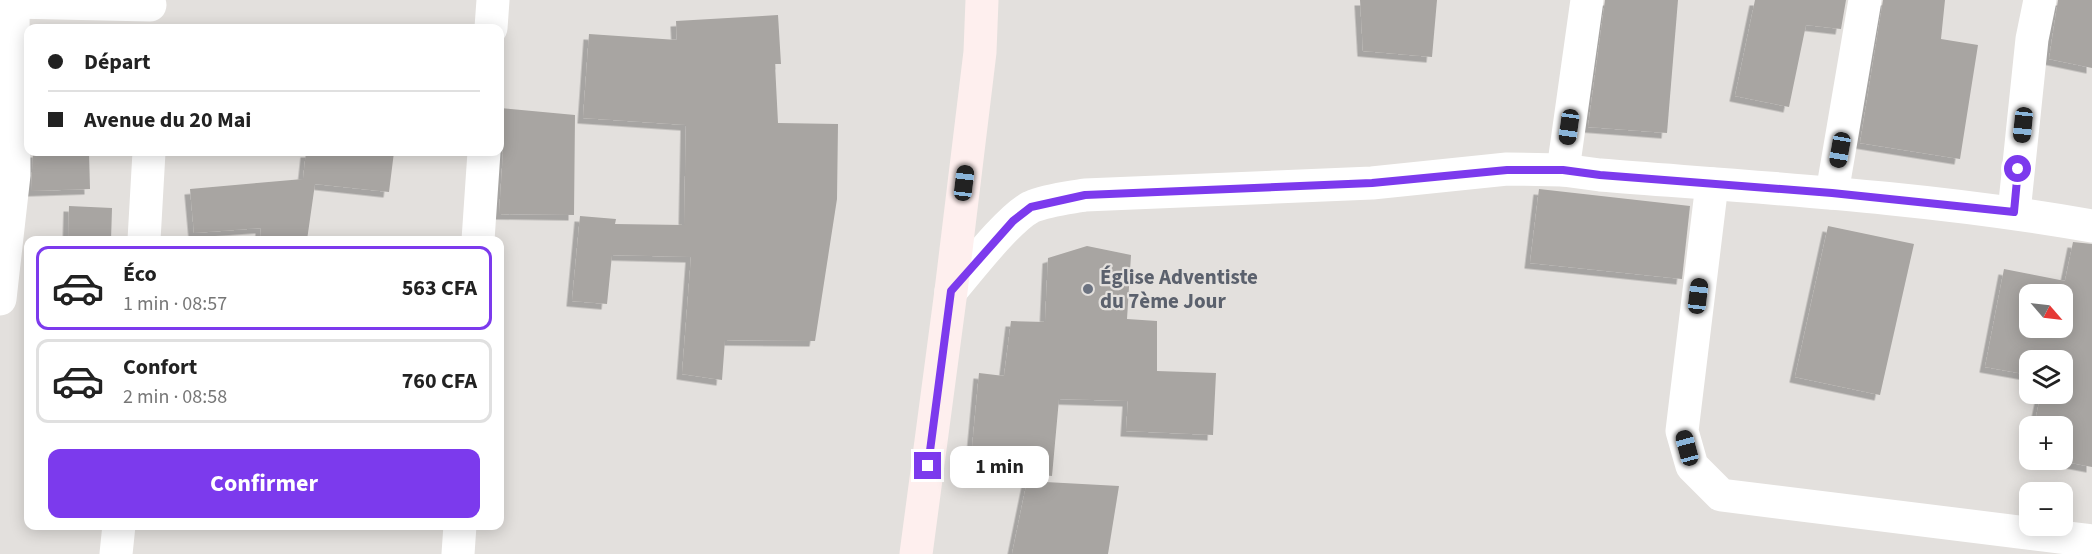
<!DOCTYPE html>
<html lang="fr">
<meta charset="utf-8">
<style>
body{margin:0;font-family:"Source Sans 3",sans-serif;background:#f2f2f2;color:#222;height:100vh;display:flex;flex-direction:column;font-size:22px;white-space:nowrap}
*{box-sizing:border-box;margin:0}
p{font-size:20px;color:#767676}
.icon{flex:none;width:33px;height:33px;fill:none;stroke:currentColor;stroke-width:2;stroke-linecap:round;stroke-linejoin:round}
.map{position:relative;flex:1;overflow:hidden}
.details{position:absolute;left:24px;top:236px;width:480px;height:294px;display:flex;flex-direction:column;background:#fff;border-radius:12px;box-shadow:0 3px 15px #0003}
.details>*{flex:none}
.guide{position:absolute;left:24px;top:24px;width:480px;height:132px;border-radius:12px;box-shadow:0 3px 15px #0003;display:grid;align-content:center;height:132px;padding:0 24px;background:#fff}
.needle{width:39px;rotate:118deg}
.tools{position:absolute;left:2019px;top:284px;display:grid;gap:12px}
.tools a{display:grid;place-items:center;width:54px;height:54px;border-radius:12px;background:#fff;box-shadow:0 3px 15px #0003;font-size:30px}
.end{position:absolute;width:27px;height:27px;margin:-14px;border:8px solid #7c3aed;background:#fff;box-shadow:0 0 0 3px #fff}
.from{border-radius:50%}
.bubble{position:absolute;height:42px;border-radius:12px;background:#fff;box-shadow:0 3px 15px #0003;font-size:20px;font-weight:700;line-height:42px;text-align:center}
.car{position:absolute;width:18px;height:36px;margin:-18px -9px;border-radius:8px;box-shadow:0 0 4px 2px #0007;background:linear-gradient(#222 24%,#8ab4d8 0 40%,#222 0 76%,#8ab4d8 0 86%,#222 0)}
.guide b{display:flex;align-items:center;gap:21px;height:57px;font-size:22px}
.guide b+b{border-top:2px solid #e0e0e0}
.guide i{width:15px;height:15px;background:#222}
ul{padding:10px 0 0;list-style:none}
li{display:flex;align-items:center;gap:18px;height:84px;margin:0 12px 9px;padding:0 12px;border:3px solid #e0e0e0;border-radius:12px}
li div{flex:1}
li b{display:block;font-size:22px}
li em{font-style:normal;font-weight:700}
li.on{border-color:#7c3aed}
li>.icon{width:54px;height:54px;stroke-width:1.5}
.action{display:flex;gap:12px;margin-top:auto;padding:12px 24px}
.action a{flex:1;height:69px;border-radius:12px;background:#7c3aed;color:#fff;font-size:24px;font-weight:700;line-height:69px;text-align:center}
.map>svg:first-child{display:block}
.building{fill:#a8a5a2;fill-rule:evenodd;filter:url(#shadow)}
.lines{fill:none;stroke-linecap:round;stroke-linejoin:round}
.street{stroke:#fff;stroke-width:33}
.secondary{stroke:#feefee;stroke-width:33}
.route{stroke:#7c3aed;stroke-width:8}
.worship-dot{fill:#6b7280;stroke:#e3e0dd;stroke-width:2}
.labels{text-anchor:middle;dominant-baseline:central;stroke-width:4.5;stroke-linejoin:round;paint-order:stroke}
.worship-label{font-size:21px;font-weight:bold;fill:#5b616d;stroke:#e3e0dd;text-anchor:start}
</style>
<div class="map">
<svg width="2092" height="554" viewBox="0 0 2092 554">
<defs>
<filter id="shadow"><feDropShadow dx="-5.5" dy="5.5" stdDeviation="0" flood-color="#0004"/></filter>
</defs>
<rect width="100%" height="100%" fill="#e3e0dd"/>
<g class="building">
<path d="M 1360,0 L 1437,0 L 1432,57 L 1363,51 Z"/>
<path d="M 1605,0 L 1678,0 L 1667,133 L 1588,127 Z"/>
<path d="M 1755,0 L 1846,0 L 1841,29 L 1806,25 L 1789,107 L 1735,96 Z"/>
<path d="M 1883,0 L 1945,0 L 1941,39 L 1978,45 L 1960,159 L 1860,143 Z"/>
<path d="M 2058,0 L 2092,0 L 2092,68 L 2049,59 Z"/>
<path d="M 778,15 L 781,64 L 775,64 L 778,123 L 838,124 L 837,199 L 815,341 L 725,340 L 722,380 L 682,374 L 691,257 L 612,255 L 607,304 L 572,301 L 580,216 L 616,219 L 615,224 L 684,225 L 686,125 L 583,118 L 589,34 L 677,40 L 676,21 Z"/>
<path d="M 500,108 L 575,115 L 574,215 L 499,214 L 503,153 L 500,142 Z"/>
<path d="M 33,152 L 89,152 L 90,189 L 31,191 Z"/>
<path d="M 306,152 L 394,152 L 389,192 L 315,184 L 307,240 L 260,240 L 261,228 L 194,233 L 190,189 L 303,179 Z"/>
<path d="M 1539,189 L 1690,206 L 1682,279 L 1530,263 Z"/>
<path d="M 69,206 L 112,208 L 111,240 L 68,240 Z"/>
<path d="M 1828,226 L 1914,244 L 1880,395 L 1795,377 Z"/>
<path d="M 2073,242 L 2092,244 L 2092,467 L 2051,459 L 2062,459 L 2062,426 L 2034,426 L 2041,393 L 2062,393 L 2062,360 L 2030,360 L 2030,375 L 1985,367 L 2004,269 L 2065,281 ZM 2030,294 L 2062,294 L 2062,327 L 2030,327 Z"/>
<path d="M 1087,246 L 1131,255 L 1127,319 L 1157,321 L 1157,371 L 1216,373 L 1213,435 L 1126,431 L 1128,401 L 1059,399 L 1052,476 L 970,469 L 979,373 L 1004,376 L 1011,321 L 1045,322 L 1048,258 Z"/>
<path d="M 1027,481 L 1119,486 L 1108,554 L 1012,554 Z"/>
</g>
<g class="lines">
<g class="street">
<path d="M 13,2 L 150,5"/>
<path d="M 491,28 L 493,0"/>
<path d="M 1563,170 L 1587,0"/>
<path d="M 1712,184 L 1682,431 L 1692,466 L 1721,495 L 2092,541"/>
<path d="M 1832,193 L 1865,0"/>
<path d="M 2014,212 L 2032,39 L 2040,0"/>
<path d="M 144,240 L 149,152"/>
<path d="M 478,240 L 484,152"/>
<path d="M 951,291 C 969,270 1008,219 1031,207 C 1047,200 1068,198 1085,195 L 1372,183 L 1507,169 L 1563,170 L 1600,175 C 1764,188 1929,197 2092,226"/>
<path d="M 0,299 L 14,175 L 13,0"/>
<path d="M 116,554 L 119,525"/>
<path d="M 458,554 L 460,525"/>
</g>
<path class="secondary" d="M 916,554 L 951,291 L 980,52 L 982,0"/>
</g>
<g class="lines">
<path class="route" d="M 928,466 L 951,291 L 1013,221 L 1031,207 L 1085,195 L 1372,183 L 1507,170 L 1563,170 L 1600,175 L 1832,193 L 2014,212 L 2018,169"/>
</g>
<circle class="worship-dot" cx="1088" cy="289" r="6"/>
<g class="labels">
<g class="worship-label">
<text x="1100" y="277">Église Adventiste<tspan x="1100" dy="24">du 7ème Jour</tspan></text>
</g>
</g>
</svg>
<div class="tools">
<a><svg class="needle" viewBox="-14 -14 28 28"><path d="M0-13l5 13h-10z" fill="#e53935"/><path d="M0 13l5-13h-10z" fill="#767676"/></svg></a>
<a><svg class="icon" aria-label="layers" viewBox="0 0 24 24"><path d="M12 4l9 5-9 5-9-5zM3 14l9 5 9-5"/></svg></a>
<a>+</a>
<a>−</a>
</div>
<i class="end from" style="left:2018px;top:169px"></i>
<i class="end" style="left:928px;top:466px"></i>
<div class="bubble" style="left:950px;top:446px;width:99px">1 min</div>
<i class="car" style="left:2023px;top:125px;rotate:186deg"></i>
<i class="car" style="left:1569px;top:127px;rotate:188deg"></i>
<i class="car" style="left:1840px;top:150px;rotate:190deg"></i>
<i class="car" style="left:964px;top:183px;rotate:7deg"></i>
<i class="car" style="left:1698px;top:296px;rotate:7deg"></i>
<i class="car" style="left:1687px;top:448px;rotate:345deg"></i>
<div class="guide">
<b><i class="from"></i>Départ</b>
<b><i></i>Avenue du 20 Mai</b>
</div>
<section class="details">
<ul>
<li class="on"><svg class="icon" aria-label="car" viewBox="0 0 24 24"><path d="M5 17H2v-5l4-1 3-4h7l3 4 3 1v5h-3M9 17h6M6 11h13"/><circle cx="7" cy="17" r="2"/><circle cx="17" cy="17" r="2"/></svg><div><b>Éco</b><p>1 min · 08:57</p></div><em>563 CFA</em></li>
<li><svg class="icon" aria-label="car" viewBox="0 0 24 24"><path d="M5 17H2v-5l4-1 3-4h7l3 4 3 1v5h-3M9 17h6M6 11h13"/><circle cx="7" cy="17" r="2"/><circle cx="17" cy="17" r="2"/></svg><div><b>Confort</b><p>2 min · 08:58</p></div><em>760 CFA</em></li>
</ul>
<div class="action"><a>Confirmer</a></div>
</section>
</div>
